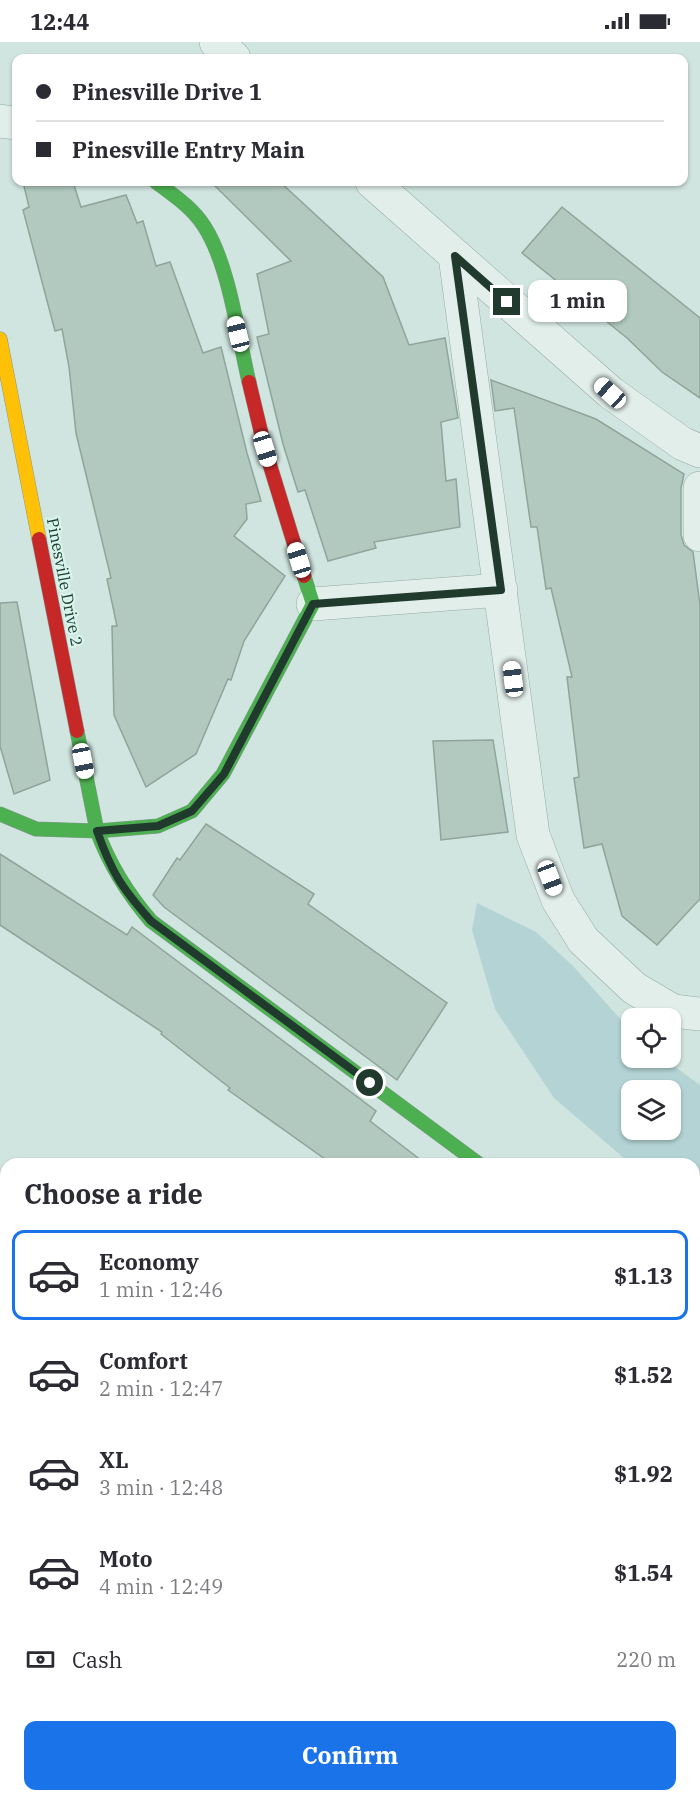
<!DOCTYPE html>
<meta charset="utf-8">
<style>
body{margin:0;font-family:"IBM Plex Serif",serif;background:#f2f2f3;color:#2b2b33;height:100vh;display:flex;flex-direction:column;font-size:22px;white-space:nowrap}
*{box-sizing:border-box;margin:0}
p{font-size:20px;color:#7c7c81}
.icon{flex:none;width:33px;height:33px;fill:none;stroke:currentColor;stroke-width:2;stroke-linecap:round;stroke-linejoin:round}
.map{position:relative;flex:1;overflow:hidden}
.panel{position:absolute;left:0px;top:1116px;width:700px;height:644px;display:flex;flex-direction:column;background:#fff;border-radius:18px 18px 0 0;box-shadow:0 2px 4px #0004}
.panel>*{flex:none}
.banner{position:absolute;left:12px;top:12px;width:676px;height:132px;border-radius:12px;box-shadow:0 2px 4px #0004;display:grid;align-content:center;height:132px;padding:0 24px;background:#fff}
.buttons{position:absolute;left:621px;top:966px;display:grid;gap:12px}
.buttons a{display:grid;place-items:center;width:60px;height:60px;border-radius:12px;background:#fff;box-shadow:0 2px 4px #0004;font-size:30px}
.end{position:absolute;width:27px;height:27px;margin:-14px;border:8px solid #203a2d;background:#fff;box-shadow:0 0 0 3px #fff}
.from{border-radius:50%}
.bubble{position:absolute;height:42px;border-radius:12px;background:#fff;box-shadow:0 2px 4px #0004;font-size:20px;font-weight:800;line-height:42px;text-align:center}
.car{position:absolute;width:18px;height:36px;margin:-18px -9px;border-radius:8px;box-shadow:0 0 4px 2px #0007;background:linear-gradient(#fff 24%,#345 0 40%,#fff 0 76%,#345 0 86%,#fff 0)}
.banner b{display:flex;align-items:center;gap:21px;height:57px;font-size:22px}
.banner b+b{border-top:2px solid #e1e1e2}
.banner i{width:15px;height:15px;background:#2b2b33}
ul{padding:0;list-style:none}
li{display:flex;align-items:center;gap:18px;height:90px;margin:0 12px 9px;padding:0 12px;border:3px solid transparent;border-radius:12px}
li div{flex:1}
li b{display:block;font-size:22px}
li em{font-style:normal;font-weight:800}
li.on{border-color:#1a73e8}
li>.icon{width:54px;height:54px;stroke-width:1.5}
h2{padding:0 24px;font-size:27px;line-height:72px}
.pay{display:flex;align-items:center;gap:15px;height:66px;padding:0 24px;font-size:22px}
.pay p{margin-inline-start:auto}
.button{display:flex;gap:12px;margin-top:auto;padding:12px 24px}
.button a{flex:1;height:69px;border-radius:12px;background:#1a73e8;color:#fff;font-size:24px;font-weight:800;line-height:69px;text-align:center}
.status{display:flex;justify-content:space-between;align-items:center;height:42px;padding:0 30px;background:#fff;direction:ltr}
.status svg{height:16px;fill:currentColor}
.map>svg:first-child{display:block}
.green{fill:#b3d3d4;fill-rule:evenodd}
.building{fill:#b1c9be;stroke:#8fa59b;stroke-width:1.5}
.lines{fill:none;stroke-linecap:round;stroke-linejoin:round}
.lane-casing{stroke:#98aba4;stroke-width:26}
.street-casing{stroke:#98aba4;stroke-width:34}
.fast-casing{stroke:#889a94;stroke-width:15}
.slow-casing{stroke:#889a94;stroke-width:15}
.jam-casing{stroke:#889a94;stroke-width:15}
.lane{stroke:#e1eeea;stroke-width:24}
.street{stroke:#e1eeea;stroke-width:33}
.fast{stroke:#4caf50;stroke-width:14}
.slow{stroke:#ffc107;stroke-width:14}
.jam{stroke:#c62828;stroke-width:14}
.route{stroke:#203a2d;stroke-width:8}
.labels{text-anchor:middle;dominant-baseline:central;stroke-width:4.5;stroke-linejoin:round;paint-order:stroke}
.street-label{font-size:16px;fill:#203a2d;stroke:#d7f5ed}
</style>
<div class="status"><b>12:44</b><svg viewBox="0 0 49 12"><path d="M0 12V9h3v3zM5 12V6h3v6zM10 12V3h3v9zM15 12V0h3v12zM26 1h20v11H26zM47 4h2v5h-2z"/></svg></div>
<div class="map">
<svg width="700" height="1759" viewBox="0 0 700 1759">
<rect width="100%" height="100%" fill="#d0e5df"/>
<g class="green">
<path d="M 477,861 L 536,890 L 573,924 L 631,989 L 632,1016 L 663,1016 L 700,1043 L 700,1183 L 695,1178 L 694,1122 L 631,1122 L 554,1056 L 495,967 L 472,888 ZM 632,1048 L 670,1048 L 670,1088 L 632,1088 Z"/>
<path d="M 700,1367 L 700,1652 L 695,1662 L 694,1370 Z"/>
<path d="M 0,1459 L 6,1466 L 6,1754 L 646,1754 L 643,1759 L 0,1759 Z"/>
</g>
<g class="building">
<path d="M 23,140 L 73,140 L 81,165 L 126,153 L 137,181 L 143,179 L 156,224 L 170,220 L 203,311 L 221,305 L 247,411 L 261,459 L 246,462 L 247,477 L 234,494 L 285,534 L 244,599 L 231,638 L 228,637 L 196,712 L 146,745 L 114,673 L 112,584 L 117,584 L 107,537 L 111,536 L 76,391 L 69,325 L 62,287 L 55,289 L 23,168 L 29,165 Z"/>
<path d="M 211,140 L 280,140 L 383,235 L 409,303 L 445,296 L 458,376 L 441,380 L 446,439 L 456,437 L 460,485 L 374,500 L 376,506 L 328,519 L 305,448 L 298,450 L 283,402 L 257,295 L 269,292 L 257,232 L 291,219 Z"/>
<path d="M 562,165 L 700,276 L 700,356 L 662,330 L 627,296 L 522,211 Z"/>
<path d="M 491,338 L 596,377 L 684,432 L 681,446 L 681,493 L 684,503 L 693,510 L 700,563 L 700,857 L 657,903 L 622,874 L 602,802 L 584,806 L 574,736 L 579,735 L 567,635 L 572,635 L 551,546 L 546,547 L 537,485 L 531,485 L 514,366 L 495,369 Z"/>
<path d="M 17,560 L 50,738 L 14,752 L 0,704 L 0,561 Z"/>
<path d="M 493,698 L 508,790 L 441,798 L 433,699 Z"/>
<path d="M 206,782 L 314,852 L 308,862 L 447,961 L 397,1038 L 164,865 L 153,853 L 177,816 L 180,818 Z"/>
<path d="M 0,812 L 127,893 L 132,885 L 376,1069 L 370,1079 L 426,1122 L 332,1122 L 228,1048 L 230,1046 L 161,992 L 162,990 L 0,883 Z"/>
</g>
<g class="lines">
<defs>
<g id="lane">
<path d="M 0,1213 L 6,1220"/>
<path d="M 0,1712 L 6,1708"/>
<path d="M 504,1754 L 512,1759"/>
</g>
<g id="street">
<path d="M 216,0 L 234,16"/>
<path d="M 0,79 L 16,81"/>
<path d="M 372,140 L 611,351 L 683,402 L 700,409"/>
<path d="M 455,214 L 533,793 L 558,858 L 583,898 L 634,946 L 673,969 L 700,972"/>
<path d="M 700,446 L 700,493"/>
<path d="M 313,562 L 501,548"/>
<path d="M 694,1282 L 700,1286"/>
</g>
<g id="fast">
<path d="M 156,140 C 173,153 192,165 204,184 C 229,222 238,294 249,340"/>
<path d="M 77,689 L 97,789 C 110,824 127,851 151,879 L 479,1122"/>
<path d="M 0,772 L 36,787 L 97,789 L 158,784 L 192,769 L 223,732 L 313,562 L 304,534"/>
</g>
<path id="slow" d="M 0,297 L 39,497"/>
<g id="jam">
<path d="M 249,340 L 265,407 L 304,534"/>
<path d="M 39,497 L 77,689"/>
</g>
</defs>
<use href="#lane" class="lane-casing"/>
<use href="#street" class="street-casing"/>
<use href="#fast" class="fast-casing"/>
<use href="#slow" class="slow-casing"/>
<use href="#jam" class="jam-casing"/>
<use href="#lane" class="lane"/>
<use href="#street" class="street"/>
<use href="#fast" class="fast"/>
<use href="#slow" class="slow"/>
<use href="#jam" class="jam"/>
</g>
<g class="lines">
<path class="route" d="M 370,1041 L 151,879 C 121,845 112,831 97,789 L 158,784 L 192,769 L 224,732 L 313,562 L 501,548 L 455,214 L 507,260"/>
</g>
<g class="labels">
<g class="street-label">
<text transform="translate(65 540) rotate(79)">Pinesville Drive 2</text>
</g>
</g>
</svg>
<div class="buttons">
<a><svg class="icon" aria-label="locate" viewBox="0 0 24 24"><circle cx="12" cy="12" r="6"/><path d="M12 2v4M12 18v4M2 12h4M18 12h4"/></svg></a>
<a><svg class="icon" aria-label="layers" viewBox="0 0 24 24"><path d="M12 4l9 5-9 5-9-5zM3 14l9 5 9-5"/></svg></a>
</div>
<i class="end from" style="left:370px;top:1041px"></i>
<i class="end" style="left:507px;top:260px"></i>
<div class="bubble" style="left:528px;top:238px;width:99px">1 min</div>
<i class="car" style="left:238px;top:292px;rotate:346deg"></i>
<i class="car" style="left:610px;top:351px;rotate:312deg"></i>
<i class="car" style="left:265px;top:407px;rotate:163deg"></i>
<i class="car" style="left:299px;top:518px;rotate:343deg"></i>
<i class="car" style="left:513px;top:637px;rotate:353deg"></i>
<i class="car" style="left:83px;top:719px;rotate:169deg"></i>
<i class="car" style="left:550px;top:836px;rotate:159deg"></i>
<div class="banner">
<b><i class="from"></i>Pinesville Drive 1</b>
<b><i></i>Pinesville Entry Main</b>
</div>
<section class="panel">
<h2>Choose a ride</h2>
<ul>
<li class="on"><svg class="icon" aria-label="car" viewBox="0 0 24 24"><path d="M5 17H2v-5l4-1 3-4h7l3 4 3 1v5h-3M9 17h6M6 11h13"/><circle cx="7" cy="17" r="2"/><circle cx="17" cy="17" r="2"/></svg><div><b>Economy</b><p>1 min · 12:46</p></div><em>$1.13</em></li>
<li><svg class="icon" aria-label="car" viewBox="0 0 24 24"><path d="M5 17H2v-5l4-1 3-4h7l3 4 3 1v5h-3M9 17h6M6 11h13"/><circle cx="7" cy="17" r="2"/><circle cx="17" cy="17" r="2"/></svg><div><b>Comfort</b><p>2 min · 12:47</p></div><em>$1.52</em></li>
<li><svg class="icon" aria-label="car" viewBox="0 0 24 24"><path d="M5 17H2v-5l4-1 3-4h7l3 4 3 1v5h-3M9 17h6M6 11h13"/><circle cx="7" cy="17" r="2"/><circle cx="17" cy="17" r="2"/></svg><div><b>XL</b><p>3 min · 12:48</p></div><em>$1.92</em></li>
<li><svg class="icon" aria-label="car" viewBox="0 0 24 24"><path d="M5 17H2v-5l4-1 3-4h7l3 4 3 1v5h-3M9 17h6M6 11h13"/><circle cx="7" cy="17" r="2"/><circle cx="17" cy="17" r="2"/></svg><div><b>Moto</b><p>4 min · 12:49</p></div><em>$1.54</em></li>
</ul>
<div class="pay"><svg class="icon" aria-label="cash" viewBox="0 0 24 24"><path d="M3 7h18v10H3z"/><circle cx="12" cy="12" r="2"/></svg>Cash<p>220 m</p></div>
<div class="button"><a>Confirm</a></div>
</section>
</div>
